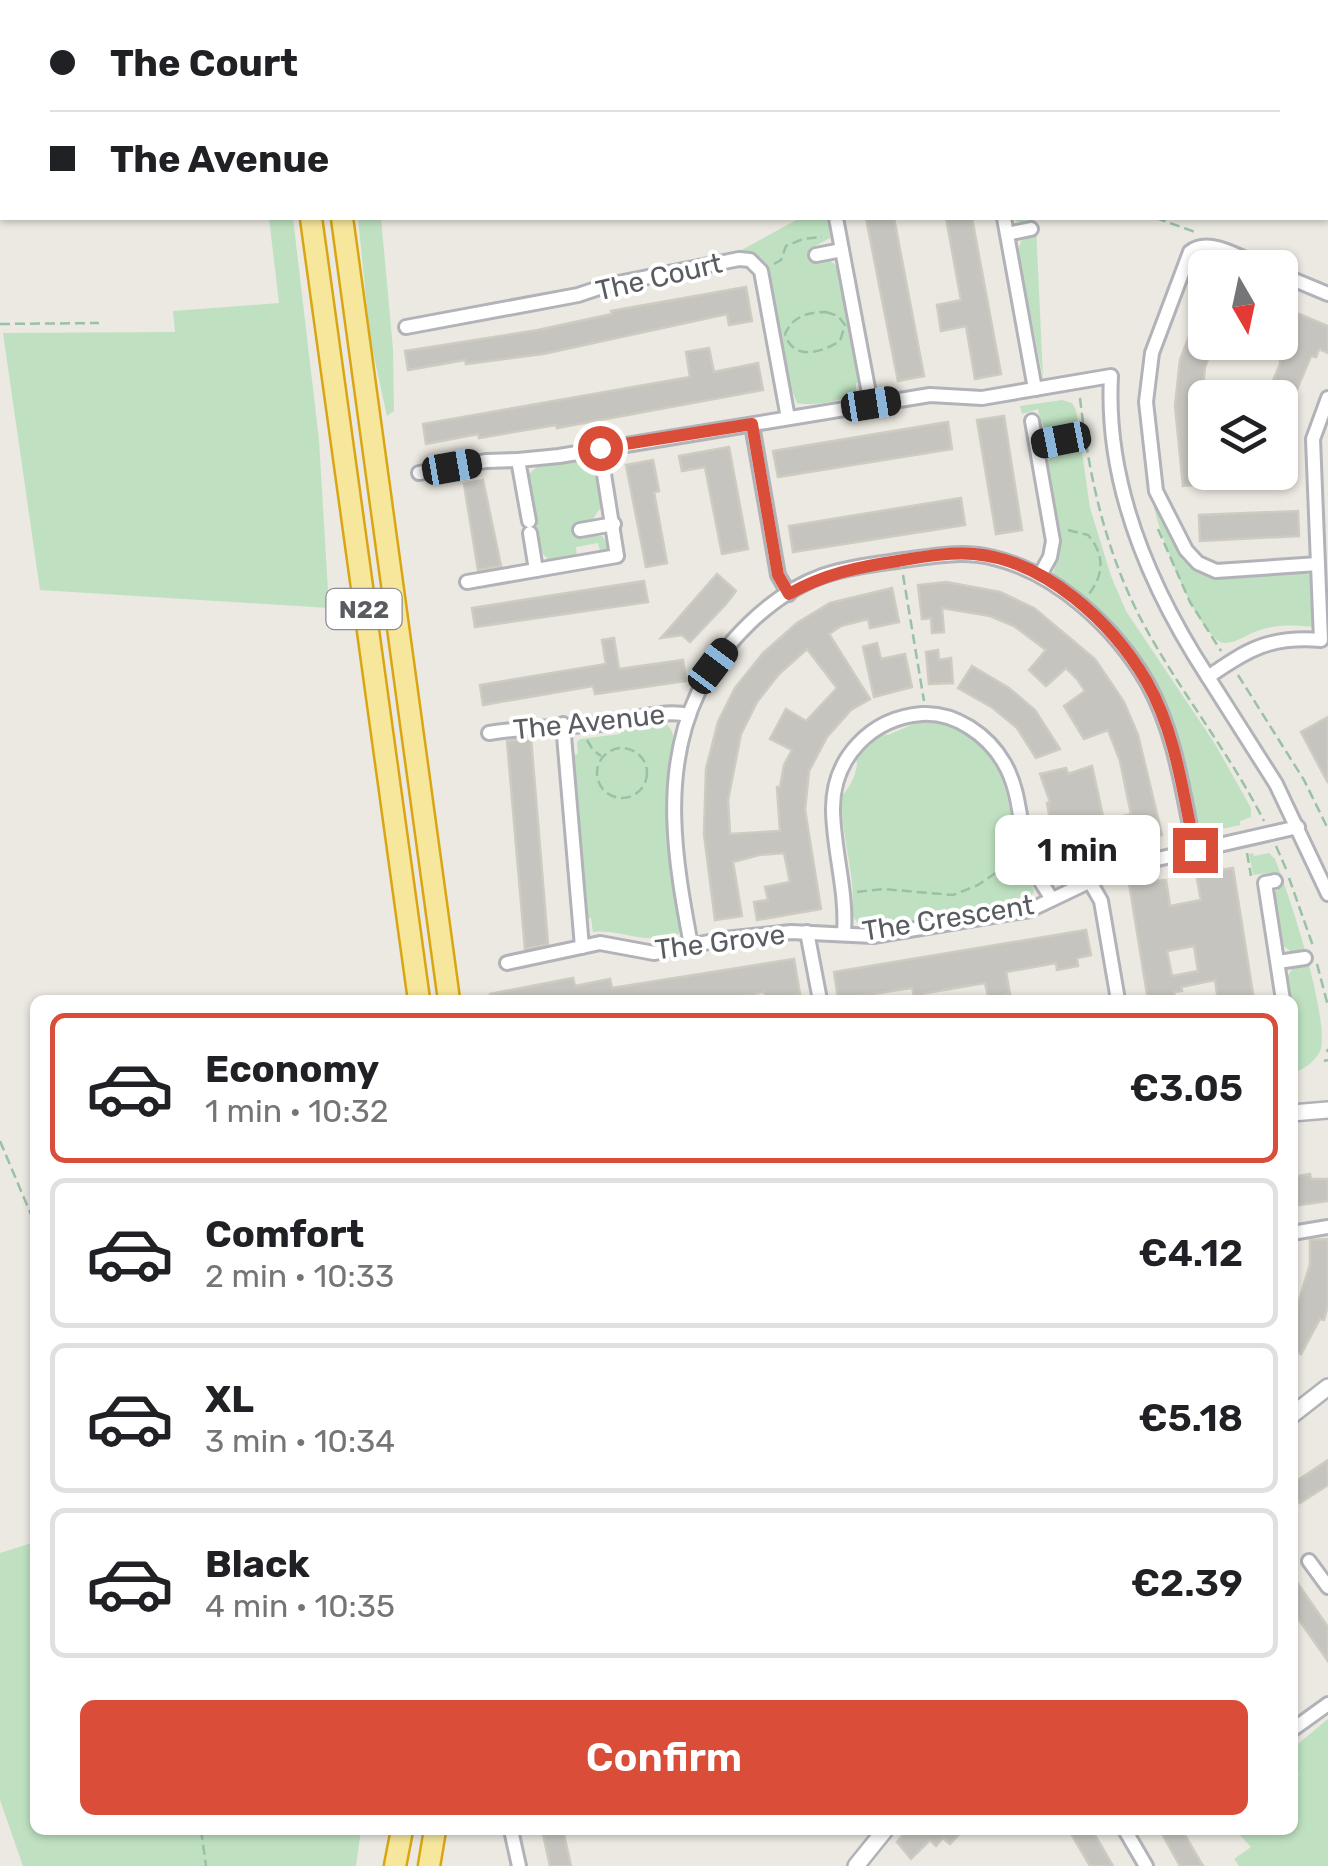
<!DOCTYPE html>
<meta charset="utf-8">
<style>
body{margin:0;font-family:Rubik,sans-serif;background:#f6f6f6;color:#202124;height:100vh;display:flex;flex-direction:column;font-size:38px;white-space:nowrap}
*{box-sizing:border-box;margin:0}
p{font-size:32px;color:#757577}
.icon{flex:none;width:55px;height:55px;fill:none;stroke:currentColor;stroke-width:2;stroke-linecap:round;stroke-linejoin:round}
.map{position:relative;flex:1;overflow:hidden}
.drawer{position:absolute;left:30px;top:995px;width:1268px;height:840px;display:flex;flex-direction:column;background:#fff;border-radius:15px;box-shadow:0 2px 8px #0004}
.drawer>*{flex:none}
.hud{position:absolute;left:0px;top:0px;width:1330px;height:220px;box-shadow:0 2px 8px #0004;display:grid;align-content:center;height:220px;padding:0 50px;background:#fff}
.needle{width:65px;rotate:171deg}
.controls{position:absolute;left:1188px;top:250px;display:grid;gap:20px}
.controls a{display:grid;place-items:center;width:110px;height:110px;border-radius:15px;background:#fff;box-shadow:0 2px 8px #0004;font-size:50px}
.end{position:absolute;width:45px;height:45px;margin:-22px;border:12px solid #da4d38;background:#fff;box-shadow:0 0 0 5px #fff}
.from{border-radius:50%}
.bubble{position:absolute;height:70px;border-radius:15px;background:#fff;box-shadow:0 2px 8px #0004;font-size:32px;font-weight:600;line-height:70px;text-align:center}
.car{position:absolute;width:30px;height:60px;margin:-30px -15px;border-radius:12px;box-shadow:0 0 8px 2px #0007;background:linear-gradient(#222 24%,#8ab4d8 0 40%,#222 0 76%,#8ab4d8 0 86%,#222 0)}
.hud b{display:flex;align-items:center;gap:35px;height:95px;font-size:38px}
.hud b+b{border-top:2px solid #e0e0e0}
.hud i{width:25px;height:25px;background:#202124}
ul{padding:18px 0 0;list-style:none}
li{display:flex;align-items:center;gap:30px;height:150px;margin:0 20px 15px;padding:0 30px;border:5px solid #e0e0e0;border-radius:15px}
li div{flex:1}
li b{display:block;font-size:38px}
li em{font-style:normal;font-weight:600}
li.selected{border-color:#da4d38}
li>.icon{width:90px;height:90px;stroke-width:1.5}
.action{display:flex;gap:20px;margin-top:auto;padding:20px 50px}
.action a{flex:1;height:115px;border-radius:15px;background:#da4d38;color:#fff;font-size:40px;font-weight:600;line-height:115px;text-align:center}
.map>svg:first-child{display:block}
.green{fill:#bfe1c1}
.building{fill:#c6c4be;stroke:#cfcbc0;stroke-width:2.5;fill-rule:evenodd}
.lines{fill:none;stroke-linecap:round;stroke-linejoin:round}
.minor-casing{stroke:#b2b3b8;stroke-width:18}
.tertiary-casing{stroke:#b2b3b8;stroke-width:20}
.trunk-casing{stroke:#daa512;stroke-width:25}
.path{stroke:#99c1a7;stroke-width:2.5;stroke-dasharray:10 5;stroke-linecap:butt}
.minor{stroke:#fff;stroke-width:12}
.tertiary{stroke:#fff;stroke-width:15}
.trunk{stroke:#f6e79c;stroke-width:20}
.route{stroke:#da4d38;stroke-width:12}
.labels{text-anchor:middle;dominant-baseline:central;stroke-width:8;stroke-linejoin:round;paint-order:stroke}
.shield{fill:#fff;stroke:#8b8d90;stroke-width:2.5}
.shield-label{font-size:25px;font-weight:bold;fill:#595c61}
.street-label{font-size:28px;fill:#595c61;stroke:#fff}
</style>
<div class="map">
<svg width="1328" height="1866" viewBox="0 0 1328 1866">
<rect width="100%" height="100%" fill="#ebe9e1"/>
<g class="green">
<path d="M 630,0 L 1328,0 L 1328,44 L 1328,2 Z"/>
<path d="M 269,218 L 293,218 L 319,440 L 329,608 L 40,590 L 3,333 L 175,332 L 173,311 L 279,303 Z"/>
<path d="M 358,218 L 381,218 L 393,349 L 394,411 L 387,416 L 370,338 Z"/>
<path d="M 800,218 L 828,218 L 830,238 L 813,247 L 815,260 L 829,260 L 837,266 L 860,382 L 856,383 L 856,391 C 844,402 813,406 797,403 L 793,393 L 789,394 L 769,272 L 760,257 L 738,252 Z"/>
<path d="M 1013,218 C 1022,218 1032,215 1036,226 L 1043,378 L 1018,251 L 1021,241 L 1035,235 L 1034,223 L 1018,222 Z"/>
<path d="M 1062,400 L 1072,403 L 1076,410 L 1090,508 L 1111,576 L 1126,611 L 1215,744 L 1251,808 L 1251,817 L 1240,821 L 1240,825 L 1213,831 L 1200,829 C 1183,753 1168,683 1112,625 C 1094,606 1070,593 1053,575 L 1060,542 L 1048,460 L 1054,450 L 1066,446 L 1064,433 C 1045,432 1042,428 1038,409 L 1022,414 L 1020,406 Z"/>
<path d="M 582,461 L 594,468 L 601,507 L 593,519 L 578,523 L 580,536 L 602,536 L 609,545 L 608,551 L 601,555 L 598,543 L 576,547 L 577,558 L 551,562 L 540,551 L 529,474 L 539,465 Z"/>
<path d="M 1152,496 C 1186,567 1180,579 1264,574 C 1279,573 1297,570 1311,575 L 1314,627 C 1296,625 1278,624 1260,630 C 1249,633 1236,643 1225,643 C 1199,642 1154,523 1152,496 Z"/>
<path d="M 923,720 C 1010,733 1002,788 1020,855 C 1023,868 1031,879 1034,892 L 1024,904 L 881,928 L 859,925 L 852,915 C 857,876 840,836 842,796 C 849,788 860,770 856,758 L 881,734 L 888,735 Z"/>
<path d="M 663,722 C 684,734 668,760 667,780 C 663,832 674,880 680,931 L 675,939 L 664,943 L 662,937 C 637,942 618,929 593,932 L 591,918 L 585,918 L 572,755 L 578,754 L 577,742 L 580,739 L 620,734 L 620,729 Z"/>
<path d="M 1253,853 L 1254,856 L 1269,853 L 1275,859 C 1290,897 1328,1012 1321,1049 C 1316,1062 1304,1068 1293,1074 L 1297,1036 L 1287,978 L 1293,967 L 1306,964 L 1304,951 L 1292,952 L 1282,945 L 1272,892 L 1278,890 L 1275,872 L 1253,875 L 1249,854 Z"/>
<path d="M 35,1542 L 35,1830 L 361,1830 L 356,1866 L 23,1866 L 0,1800 L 0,1553 Z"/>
<path d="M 1328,1719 L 1328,1866 L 1239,1866 L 1234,1859 L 1251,1847 L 1235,1830 L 1292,1830 L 1293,1779 L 1299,1775 L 1293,1763 L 1293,1748 Z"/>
</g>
<g class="building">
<path d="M 866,218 L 894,218 L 924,376 L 898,381 Z"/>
<path d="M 946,218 L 972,218 L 1001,374 L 975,379 L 966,326 L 941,331 L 937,305 L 961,300 Z"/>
<path d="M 746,287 L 752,321 L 729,325 L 727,314 L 543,354 L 466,364 L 465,360 L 408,370 L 405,351 L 538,330 L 612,314 L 611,311 Z"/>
<path d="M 1204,297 L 1205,342 L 1215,342 L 1205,367 L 1200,414 L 1203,414 L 1205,472 L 1208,472 L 1209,484 L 1183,486 L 1175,406 L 1178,378 L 1180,360 Z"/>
<path d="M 1280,306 L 1328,326 L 1328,353 L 1319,349 L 1316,357 L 1311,356 L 1280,430 L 1280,398 L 1267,395 L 1280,364 Z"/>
<path d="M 709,348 L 714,372 L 758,363 L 763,390 L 557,428 L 556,425 L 479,438 L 478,434 L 426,444 L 423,424 L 690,377 L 686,352 Z"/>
<path d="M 1004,416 L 1022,530 L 996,534 L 977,420 Z"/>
<path d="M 948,422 L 952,449 L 778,477 L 773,451 Z"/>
<path d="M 729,447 L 748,549 L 722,554 L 705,467 L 682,471 L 679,456 Z"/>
<path d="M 653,460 L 659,491 L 654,492 L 667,563 L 646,567 L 626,465 Z"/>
<path d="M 483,480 L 501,566 L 478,570 L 464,484 Z"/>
<path d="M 961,498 L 965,525 L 793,552 L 789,526 Z"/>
<path d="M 1298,511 L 1299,536 L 1200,541 L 1199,515 Z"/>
<path d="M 717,574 L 736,591 L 726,604 L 690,642 L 682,635 L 661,638 Z"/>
<path d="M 644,581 L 648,602 L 475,627 L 472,608 Z"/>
<path d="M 946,582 L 1000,592 L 1034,608 L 1095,659 L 1124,702 L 1138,735 L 1162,835 L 1110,846 L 1111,850 L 1091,854 L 1092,857 L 1058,863 L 1047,803 L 1050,802 L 1040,774 L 1066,768 L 1068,774 L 1092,766 L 1104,821 L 1131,814 L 1120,761 L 1108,730 L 1084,739 L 1064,706 L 1085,691 L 1077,679 L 1066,668 L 1046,686 L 1029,670 L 1046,650 L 1014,626 L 990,616 L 942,608 L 944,632 L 932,633 L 931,618 L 922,619 L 918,585 Z"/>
<path d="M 892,588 L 899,622 L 870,628 L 868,619 L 841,626 L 829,634 L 870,699 L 851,710 L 827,737 L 809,771 L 805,810 L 821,909 L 757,920 L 754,902 L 768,900 L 765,887 L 790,882 L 784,853 L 759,855 L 733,862 L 742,916 L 715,920 L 704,834 L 706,769 L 718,722 L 735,688 L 763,653 L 797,623 L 830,603 ZM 807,649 L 837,688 L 806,721 L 786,709 L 770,739 L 792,750 L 784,765 L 780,787 L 777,787 L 780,831 L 730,834 L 728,800 L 741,734 L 757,702 L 779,674 Z"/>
<path d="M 614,638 L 619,669 L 683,660 L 686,681 L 595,694 L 593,686 L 483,705 L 480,685 L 606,664 L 602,640 Z"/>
<path d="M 877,643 L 881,659 L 905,654 L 912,687 L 874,697 L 863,647 Z"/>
<path d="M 938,650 L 939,660 L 951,658 L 953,683 L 929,684 L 926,652 Z"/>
<path d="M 972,666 L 1009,688 L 1035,710 L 1060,749 L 1036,758 L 1017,728 L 993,708 L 958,688 Z"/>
<path d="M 1328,717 L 1328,783 L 1301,732 Z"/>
<path d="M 531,738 L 548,944 L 525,949 L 507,741 Z"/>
<path d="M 1233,868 L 1254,1000 L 1218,1000 L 1215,980 L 1181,987 L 1182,991 L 1174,992 L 1175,1000 L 1148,1000 L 1129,883 L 1166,880 L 1170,906 L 1201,900 L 1196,874 ZM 1194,946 L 1198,971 L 1172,976 L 1167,951 Z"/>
<path d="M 1086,930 L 1091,955 L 1077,958 L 1078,966 L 1057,970 L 1056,963 L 1006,972 L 1010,994 L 1002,996 L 1003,1000 L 989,1000 L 985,983 L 914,995 L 912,988 L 838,999 L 834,972 Z"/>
<path d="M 794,959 L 800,994 L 766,1000 L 764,992 L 720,1000 L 491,1000 L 490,994 L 573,978 L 575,986 L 610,979 L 612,988 Z"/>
<path d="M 1310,1174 L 1311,1179 L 1328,1179 L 1328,1201 L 1292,1206 L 1292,1177 Z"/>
<path d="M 1328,1239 L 1328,1305 L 1324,1320 L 1320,1319 L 1301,1354 L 1292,1349 L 1292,1324 L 1310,1264 L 1310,1240 Z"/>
<path d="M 1328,1460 L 1328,1485 L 1300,1503 L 1292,1491 L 1292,1484 Z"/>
<path d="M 1292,1575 L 1328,1627 L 1328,1661 L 1292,1610 Z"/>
<path d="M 542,1830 L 563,1830 L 571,1866 L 550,1866 Z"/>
<path d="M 907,1830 L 963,1830 L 950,1844 L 943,1838 L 936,1846 L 930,1840 L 911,1859 L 897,1842 Z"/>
<path d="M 1069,1830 L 1092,1830 L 1113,1866 L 1090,1866 Z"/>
<path d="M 1160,1830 L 1182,1830 L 1203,1866 L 1180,1866 Z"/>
</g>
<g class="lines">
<defs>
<g id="minor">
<path d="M 836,218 L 871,404"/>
<path d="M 1004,218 L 1035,389"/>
<path d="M 1007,234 L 1031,229"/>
<path d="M 816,255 L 842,250"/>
<path d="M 1264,268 C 1243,259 1209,236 1190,252 L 1152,353 L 1146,402 L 1156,491 L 1186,550 L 1198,563 L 1216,571 L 1318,564"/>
<path d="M 1280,274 L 1328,294"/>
<path d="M 406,327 L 578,295 L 608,285 L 739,259 L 750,260 L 761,271 L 788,418"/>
<path d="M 1328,398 L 1313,439 L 1321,640 C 1270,636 1248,649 1208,677 L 1276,784 L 1328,894"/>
<path d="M 1032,421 L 1053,541 L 1050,557 L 1040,575"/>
<path d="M 752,425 L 778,575 L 789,594"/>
<path d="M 1037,445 L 1061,440"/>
<path d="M 419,473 L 486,461 L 518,460"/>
<path d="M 529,521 L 518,460 L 559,456 L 930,395 L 982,398 L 1111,376 C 1105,485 1150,588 1208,677"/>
<path d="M 580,530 L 614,524"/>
<path d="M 530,533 L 536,570 L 617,556 L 600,449"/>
<path d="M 467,582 L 536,570"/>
<path d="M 563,724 L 582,947"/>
<path d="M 489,733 C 527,727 563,727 601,724 C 631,721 660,709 689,715"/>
<path d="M 1089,880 L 1101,901 L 1118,1000"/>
<path d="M 1275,881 L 1265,883 L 1283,1000"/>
<path d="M 807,932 L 820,1000"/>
<path d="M 844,933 C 847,891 834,853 833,811 C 832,758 871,718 922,714 C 955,712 988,735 1004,763 C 1020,790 1019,822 1027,851 C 1032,869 1042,884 1052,899"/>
<path d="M 691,945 C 675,861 660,773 698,693 C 722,644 770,595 822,576 C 848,567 877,564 904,560 C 934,556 964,550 994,558 C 1057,573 1116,628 1148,684 C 1176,735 1183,795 1195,850"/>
<path d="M 1278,962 L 1305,958"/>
<path d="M 507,963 L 600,943 L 654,953 L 724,939 L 791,932 L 873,936 L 1030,910 L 1118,868 L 1298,827"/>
<path d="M 1292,1233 L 1328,1227"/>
<path d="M 1309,1561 L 1328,1587"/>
<path d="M 1292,1730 L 1328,1704"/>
<path d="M 511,1830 L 519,1866"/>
<path d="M 1125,1830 L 1146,1866"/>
</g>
<g id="tertiary">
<path d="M 1292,1113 L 1328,1110"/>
<path d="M 1292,1415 L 1328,1387"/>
<path d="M 856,1866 L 885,1830"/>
</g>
<g id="trunk">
<path d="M 281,0 L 281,2"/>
<path d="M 311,0 L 311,2"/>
<path d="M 311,218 L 419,1000"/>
<path d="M 342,218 L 449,1000"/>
<path d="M 395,1866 L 402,1830"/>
<path d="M 429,1866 L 435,1830"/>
</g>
</defs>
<use href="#minor" class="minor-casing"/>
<use href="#tertiary" class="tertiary-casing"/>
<use href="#trunk" class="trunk-casing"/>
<g class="path">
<path d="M 635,0 L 641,2"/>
<path d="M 1156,218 L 1195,232"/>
<path d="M 774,264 L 781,260 L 786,246 L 803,239 L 822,237"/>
<path d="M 826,312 L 838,316 L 845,325 L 840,341 C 821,353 793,361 785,334 C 793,316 808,312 826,312 Z"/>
<path d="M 0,324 L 99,323"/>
<path d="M 1080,398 C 1089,478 1106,554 1144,625 C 1181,693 1229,752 1264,821"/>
<path d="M 1158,529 L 1190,602 L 1221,651"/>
<path d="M 1068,530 L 1088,535 C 1105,555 1104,574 1089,594"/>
<path d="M 903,575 L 924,701"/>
<path d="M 1238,675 L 1304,780 L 1328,829"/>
<path d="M 587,740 L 593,750 L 601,756"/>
<circle cx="622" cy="773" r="25"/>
<path d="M 1276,846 L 1287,871"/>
<path d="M 1247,853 L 1251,876"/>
<path d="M 1289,878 L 1313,946"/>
<path d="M 857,892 L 883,889 L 953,895 L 978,885 L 1013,861"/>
<path d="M 1317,964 L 1328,1006"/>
<path d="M 1327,1052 L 1328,1049"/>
<path d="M 1324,1061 L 1328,1060"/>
<path d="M 0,1141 L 35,1224"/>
<path d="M 201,1830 L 206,1866"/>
</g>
<use href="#minor" class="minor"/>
<use href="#tertiary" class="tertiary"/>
<use href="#trunk" class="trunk"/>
</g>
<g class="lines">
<path class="route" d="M 600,448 L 752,424 L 778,575 L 789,594 C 824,574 858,567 898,561 C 922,557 948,552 974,554 C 1045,560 1112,622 1147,682 C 1176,733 1183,794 1195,850"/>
</g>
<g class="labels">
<rect class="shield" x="326.5" y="589" width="75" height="40" rx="8"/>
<g class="shield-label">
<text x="364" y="609">N22</text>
</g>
<g class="street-label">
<text transform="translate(659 277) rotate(-13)">The Court</text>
<text transform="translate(589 722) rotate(-6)">The Avenue</text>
<text transform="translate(948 918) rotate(-9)">The Crescent</text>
<text transform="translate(720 942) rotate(-7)">The Grove</text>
</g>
</g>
</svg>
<div class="controls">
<a><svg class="needle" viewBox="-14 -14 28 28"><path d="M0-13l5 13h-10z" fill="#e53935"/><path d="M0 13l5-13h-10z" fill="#757577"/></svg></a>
<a><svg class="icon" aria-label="layers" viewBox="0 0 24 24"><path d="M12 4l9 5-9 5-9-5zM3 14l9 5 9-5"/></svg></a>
</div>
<i class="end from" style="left:600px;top:448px"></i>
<i class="end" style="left:1195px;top:850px"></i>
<div class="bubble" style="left:995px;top:815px;width:165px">1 min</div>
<i class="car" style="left:871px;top:404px;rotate:81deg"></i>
<i class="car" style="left:1061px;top:440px;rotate:259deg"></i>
<i class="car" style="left:452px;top:467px;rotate:80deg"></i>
<i class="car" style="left:713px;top:666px;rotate:37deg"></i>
<div class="hud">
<b><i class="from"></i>The Court</b>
<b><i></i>The Avenue</b>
</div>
<section class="drawer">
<ul>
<li class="selected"><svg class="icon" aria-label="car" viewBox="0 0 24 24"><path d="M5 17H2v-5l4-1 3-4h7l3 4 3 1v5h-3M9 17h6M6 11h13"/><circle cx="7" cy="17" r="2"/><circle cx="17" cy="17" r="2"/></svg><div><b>Economy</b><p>1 min · 10:32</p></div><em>€3.05</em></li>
<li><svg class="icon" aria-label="car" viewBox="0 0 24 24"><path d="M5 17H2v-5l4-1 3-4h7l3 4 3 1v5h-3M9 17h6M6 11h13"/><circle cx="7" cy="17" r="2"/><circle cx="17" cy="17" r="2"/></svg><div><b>Comfort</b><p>2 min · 10:33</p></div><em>€4.12</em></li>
<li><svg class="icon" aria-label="car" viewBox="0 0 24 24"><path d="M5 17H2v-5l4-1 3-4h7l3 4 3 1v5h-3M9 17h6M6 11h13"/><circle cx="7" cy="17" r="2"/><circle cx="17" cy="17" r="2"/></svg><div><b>XL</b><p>3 min · 10:34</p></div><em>€5.18</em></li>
<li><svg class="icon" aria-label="car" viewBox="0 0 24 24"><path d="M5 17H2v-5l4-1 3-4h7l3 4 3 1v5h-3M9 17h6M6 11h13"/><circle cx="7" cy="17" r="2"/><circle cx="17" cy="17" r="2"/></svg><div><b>Black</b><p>4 min · 10:35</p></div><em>€2.39</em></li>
</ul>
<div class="action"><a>Confirm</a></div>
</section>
</div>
